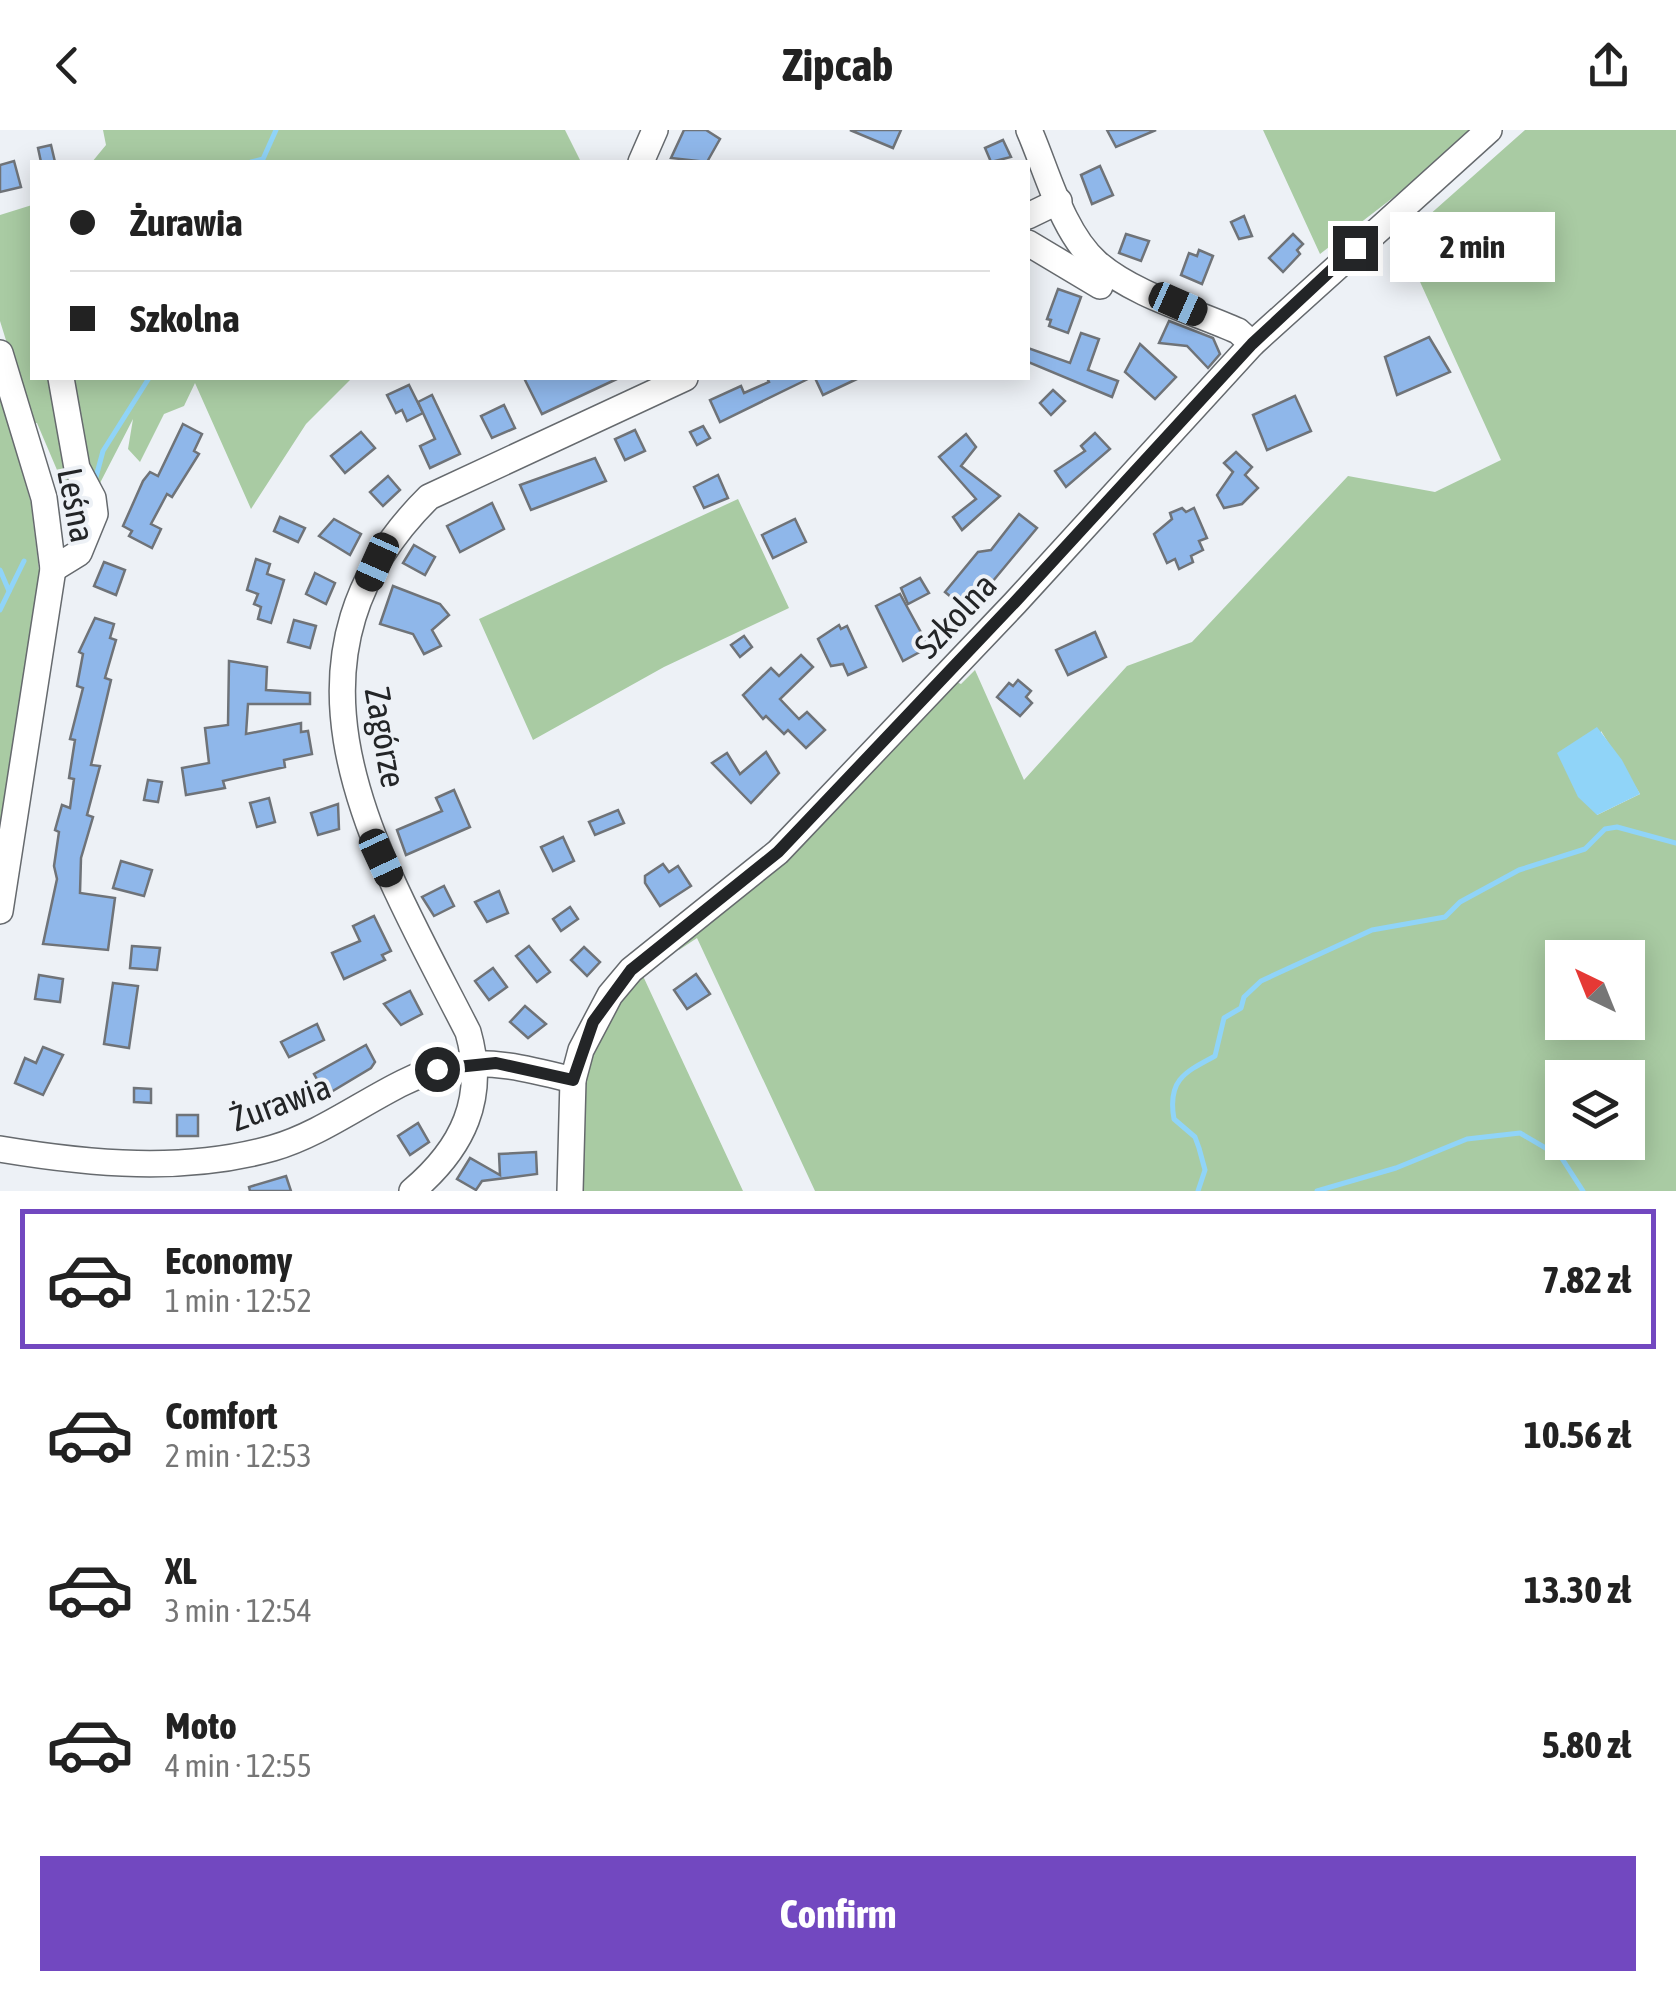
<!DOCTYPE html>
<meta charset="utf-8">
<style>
body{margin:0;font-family:"Asap Condensed",sans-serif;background:#f2f2f2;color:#222;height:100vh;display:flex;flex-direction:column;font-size:38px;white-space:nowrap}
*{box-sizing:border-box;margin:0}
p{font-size:32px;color:#767676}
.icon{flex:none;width:55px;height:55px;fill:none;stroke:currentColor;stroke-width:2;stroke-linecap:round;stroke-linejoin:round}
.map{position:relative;height:1061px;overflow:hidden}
.drawer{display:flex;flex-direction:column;background:#fff;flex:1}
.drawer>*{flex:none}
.top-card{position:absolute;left:30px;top:30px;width:1000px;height:220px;border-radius:0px;box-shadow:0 5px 25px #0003;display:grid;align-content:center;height:220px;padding:0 40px;background:#fff}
.needle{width:65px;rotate:317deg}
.controls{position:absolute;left:1545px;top:810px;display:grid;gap:20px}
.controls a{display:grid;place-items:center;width:100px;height:100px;border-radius:0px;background:#fff;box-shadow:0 5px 25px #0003;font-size:50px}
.end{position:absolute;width:45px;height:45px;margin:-22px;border:12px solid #232527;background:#fff;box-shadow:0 0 0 5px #fff}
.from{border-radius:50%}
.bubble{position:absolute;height:70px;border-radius:0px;background:#fff;box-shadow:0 5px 25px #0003;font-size:32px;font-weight:700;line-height:70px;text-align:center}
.car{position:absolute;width:30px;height:60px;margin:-30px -15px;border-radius:12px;box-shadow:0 0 8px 2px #0007;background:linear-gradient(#222 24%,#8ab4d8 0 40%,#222 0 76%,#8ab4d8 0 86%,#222 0)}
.top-card b{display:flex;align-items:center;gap:35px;height:95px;font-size:38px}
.top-card b+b{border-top:2px solid #e0e0e0}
.top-card i{width:25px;height:25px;background:#222}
ul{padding:18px 0 0;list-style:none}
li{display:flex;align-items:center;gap:30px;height:140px;margin:0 20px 15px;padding:0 20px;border:5px solid transparent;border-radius:0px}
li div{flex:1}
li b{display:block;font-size:38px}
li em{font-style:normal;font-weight:700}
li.active{border-color:#7248c0}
li>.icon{width:90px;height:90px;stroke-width:1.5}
.action{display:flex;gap:20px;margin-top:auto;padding:20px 40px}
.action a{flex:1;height:115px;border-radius:0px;background:#7248c0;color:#fff;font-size:40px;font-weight:700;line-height:115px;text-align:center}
header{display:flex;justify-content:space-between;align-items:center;height:130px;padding:0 40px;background:#fff;font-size:45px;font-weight:700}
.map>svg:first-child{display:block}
.green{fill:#a9cba3;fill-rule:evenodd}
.water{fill:#90d4f8}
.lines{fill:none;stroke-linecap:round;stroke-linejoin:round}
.stream{stroke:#90d4f8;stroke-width:5}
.building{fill:#8fb7ea;stroke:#6f7378;stroke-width:2.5}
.minor-casing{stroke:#666a6e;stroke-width:28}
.minor{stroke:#fff;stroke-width:25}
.route{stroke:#232527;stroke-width:12}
.labels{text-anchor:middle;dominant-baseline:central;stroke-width:8;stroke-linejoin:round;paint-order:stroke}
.street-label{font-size:35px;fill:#232527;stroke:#edf1f6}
</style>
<header><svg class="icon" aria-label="back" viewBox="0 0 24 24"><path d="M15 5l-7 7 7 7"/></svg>Zipcab<svg class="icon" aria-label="share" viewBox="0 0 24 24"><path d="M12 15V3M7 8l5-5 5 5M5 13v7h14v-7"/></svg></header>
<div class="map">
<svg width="1676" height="1061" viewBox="0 0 1676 1061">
<rect width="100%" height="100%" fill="#edf1f6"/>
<g class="green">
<path d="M 103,0 L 565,0 L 581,32 L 92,32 L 106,15 Z"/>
<path d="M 1263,0 L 1476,0 L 1402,66 L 1399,63 L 1320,124 Z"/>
<path d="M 1525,0 L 1676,0 L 1676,1061 L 815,1061 L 697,808 L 679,820 L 674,814 L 954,551 L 961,554 L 975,540 L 1024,650 L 1127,536 L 1192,512 L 1348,346 L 1435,362 L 1501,330 L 1401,110 ZM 1601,601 L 1640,664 L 1597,685 ZM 1562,828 L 1628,828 L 1628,892 L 1562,892 ZM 1562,948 L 1628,948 L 1628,1012 L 1562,1012 Z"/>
<path d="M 32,75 L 32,248 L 352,248 L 306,294 L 251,379 L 195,253 L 184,276 L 164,284 L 140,332 L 128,319 L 133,289 L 99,355 L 69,389 L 60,347 L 37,293 L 32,294 L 0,191 L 0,85 Z"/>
<path d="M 0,264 L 31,373 L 41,456 L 0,707 Z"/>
<path d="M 738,369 L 789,478 L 664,537 L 533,610 L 479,489 Z"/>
<path d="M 661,822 L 667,828 L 643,846 L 743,1061 L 583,1061 C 576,957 581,896 661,822 Z"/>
</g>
<path class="water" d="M 1597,597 L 1622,630 L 1640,664 L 1597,685 L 1578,667 L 1557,623 Z"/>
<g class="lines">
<g class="stream">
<path d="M 251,32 L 263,29 L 276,0"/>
<path d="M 96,347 L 103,321 L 149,248"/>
<path d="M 0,440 L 9,461"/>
<path d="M 0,480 L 24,431"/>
<path d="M 1198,1061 L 1205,1040 L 1199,1018 L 1195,1007 L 1174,989 C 1167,950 1185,942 1215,926 L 1224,888 L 1241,878 L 1244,867 L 1261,851 L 1372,800 L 1445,787 L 1460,772 L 1519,740 L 1585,719 L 1605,699 L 1617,697 L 1676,713"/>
<path d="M 1317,1061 L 1396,1038 L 1467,1009 L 1520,1003 L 1561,1027 L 1583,1061"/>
</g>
</g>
<g class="building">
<path d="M 684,0 L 706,0 L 720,9 L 707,32 L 671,28 Z"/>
<path d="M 850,0 L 901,0 L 893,18 Z"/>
<path d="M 1107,0 L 1156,0 L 1116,17 Z"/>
<path d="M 1003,10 L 1011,27 L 991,32 L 985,18 Z"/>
<path d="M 51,15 L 55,32 L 41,32 L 38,18 Z"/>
<path d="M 14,31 L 21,57 L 0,62 L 0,35 Z"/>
<path d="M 1100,36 L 1113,65 L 1092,74 L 1081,45 Z"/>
<path d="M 1244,86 L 1252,106 L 1239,109 L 1231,92 Z"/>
<path d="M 1126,104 L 1149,111 L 1141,131 L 1119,123 Z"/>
<path d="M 1293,104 L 1303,114 L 1297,120 L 1300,124 L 1283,142 L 1269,128 Z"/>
<path d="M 1199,120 L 1213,126 L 1202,154 L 1181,145 L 1189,123 L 1197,126 Z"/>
<path d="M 1058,159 L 1081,167 L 1068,203 L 1049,196 L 1051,190 L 1047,189 Z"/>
<path d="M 1169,191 L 1213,208 L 1220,224 L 1208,238 L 1187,216 L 1159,213 Z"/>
<path d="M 1081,203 L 1099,209 L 1088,240 L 1118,251 L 1112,267 L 1028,232 L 1028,218 L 1070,233 Z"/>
<path d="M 1429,207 L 1450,242 L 1397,265 L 1385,227 Z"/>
<path d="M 1140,214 L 1176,247 L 1155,269 L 1125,242 Z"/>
<path d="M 524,248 L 619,248 L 542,284 Z"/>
<path d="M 767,248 L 810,248 L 720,292 L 710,270 L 741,256 L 744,263 L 769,252 Z"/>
<path d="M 815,248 L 859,248 L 823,265 Z"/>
<path d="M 409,255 L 423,283 L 407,291 L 402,280 L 396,283 L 387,265 Z"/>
<path d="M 1053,260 L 1065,271 L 1051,285 L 1040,273 Z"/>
<path d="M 432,265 L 460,324 L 430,338 L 420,316 L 435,309 L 418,272 Z"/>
<path d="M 1295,266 L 1311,301 L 1267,320 L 1253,285 Z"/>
<path d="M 504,275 L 515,298 L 492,308 L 481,286 Z"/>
<path d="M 183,294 L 202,304 L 194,321 L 199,324 L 172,367 L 167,364 L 151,394 L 161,399 L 152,418 L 129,406 L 132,401 L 123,396 L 143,351 L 150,342 L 158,346 Z"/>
<path d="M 703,296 L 710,308 L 697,315 L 690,302 Z"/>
<path d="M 635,300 L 645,321 L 625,330 L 615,309 Z"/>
<path d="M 361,302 L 375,318 L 345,343 L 331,326 Z"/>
<path d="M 1095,303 L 1110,319 L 1066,357 L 1055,341 L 1085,321 L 1081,316 Z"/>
<path d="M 966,304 L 976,317 L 961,336 L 1000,366 L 962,400 L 953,387 L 976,369 L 939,327 Z"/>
<path d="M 1236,322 L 1252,337 L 1245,345 L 1258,358 L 1242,374 L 1224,378 L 1217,365 L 1233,342 L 1224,333 Z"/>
<path d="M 595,328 L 606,351 L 531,380 L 520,355 Z"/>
<path d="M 718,345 L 728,368 L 704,378 L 694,357 Z"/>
<path d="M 388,346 L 400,360 L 383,376 L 370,362 Z"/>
<path d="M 492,373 L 504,399 L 460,422 L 447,396 Z"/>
<path d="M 1182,378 L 1186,382 L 1194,378 L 1207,408 L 1199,411 L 1203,420 L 1191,426 L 1193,432 L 1179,439 L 1175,429 L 1167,433 L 1154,404 L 1172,389 L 1170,383 Z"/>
<path d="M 1019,384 L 1037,398 L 968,481 L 945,462 L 978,422 L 991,420 Z"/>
<path d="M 280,387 L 305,398 L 298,412 L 274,401 Z"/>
<path d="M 334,389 L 361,404 L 350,425 L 319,406 Z"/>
<path d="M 795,389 L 806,412 L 773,428 L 762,405 Z"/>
<path d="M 414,415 L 435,427 L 425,445 L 403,433 Z"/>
<path d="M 256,429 L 270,434 L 267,444 L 284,450 L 271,493 L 258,489 L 261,477 L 254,474 L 258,464 L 247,460 Z"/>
<path d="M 104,432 L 125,440 L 116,465 L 94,456 Z"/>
<path d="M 315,443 L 335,453 L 326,474 L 306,464 Z"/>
<path d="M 920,448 L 929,463 L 908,474 L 901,458 Z"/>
<path d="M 393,456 L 440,474 L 449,485 L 432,500 L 441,516 L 424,524 L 413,504 L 380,494 Z"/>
<path d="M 900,464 L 929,517 L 903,531 L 876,476 Z"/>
<path d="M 95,488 L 114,494 L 110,508 L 116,510 L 105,548 L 111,550 L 91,635 L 100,636 L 87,685 L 93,687 L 81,728 L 80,763 L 115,768 L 108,820 L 43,814 L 57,749 L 54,736 L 59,702 L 55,700 L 62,675 L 70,678 L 74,649 L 69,648 L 75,610 L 70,609 L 83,558 L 77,556 L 83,524 L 79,522 Z"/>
<path d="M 294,490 L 316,496 L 310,518 L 288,512 Z"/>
<path d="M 839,495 L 841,499 L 847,496 L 866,537 L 848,545 L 843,534 L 831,536 L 818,509 Z"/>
<path d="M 1095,502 L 1106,527 L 1068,545 L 1056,520 Z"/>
<path d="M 744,506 L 752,517 L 740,527 L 731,515 Z"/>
<path d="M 801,525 L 813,537 L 780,569 L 799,589 L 807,582 L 825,600 L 806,618 L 788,600 L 784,604 L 766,586 L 763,589 L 743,565 L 771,538 L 779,546 Z"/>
<path d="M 229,531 L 267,537 L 266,560 L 310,563 L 310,574 L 248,574 L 246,604 L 301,593 L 301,602 L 308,601 L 312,624 L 284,630 L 285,637 L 223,651 L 225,658 L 186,665 L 182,638 L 209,633 L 205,598 L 228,595 Z"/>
<path d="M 1018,550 L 1031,561 L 1026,567 L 1032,573 L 1020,586 L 997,567 L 1009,553 L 1013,556 Z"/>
<path d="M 766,622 L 779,643 L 751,673 L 712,633 L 727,623 L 740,644 Z"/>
<path d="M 148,650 L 162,652 L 158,672 L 144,670 Z"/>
<path d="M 454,660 L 470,697 L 406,725 L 397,700 L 442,681 L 436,668 Z"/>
<path d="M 269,668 L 275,692 L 257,697 L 250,673 Z"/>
<path d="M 338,674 L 339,699 L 318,705 L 311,683 Z"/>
<path d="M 618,680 L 624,693 L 595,705 L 589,692 Z"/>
<path d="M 563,707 L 574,731 L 553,741 L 541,717 Z"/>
<path d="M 121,731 L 152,740 L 144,766 L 113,758 Z"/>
<path d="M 663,734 L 669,742 L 678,736 L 691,756 L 660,776 L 645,753 L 645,746 Z"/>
<path d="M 444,756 L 454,776 L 434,786 L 422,767 Z"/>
<path d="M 499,761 L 508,783 L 487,792 L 475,772 Z"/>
<path d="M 570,777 L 578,789 L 561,801 L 553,789 Z"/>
<path d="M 374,786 L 391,821 L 382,825 L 385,830 L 344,849 L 332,823 L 360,811 L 353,796 Z"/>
<path d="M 132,816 L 160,818 L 157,840 L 130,838 Z"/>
<path d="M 529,816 L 550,842 L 537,852 L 516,826 Z"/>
<path d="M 584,817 L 600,832 L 587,846 L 571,830 Z"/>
<path d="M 493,838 L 507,857 L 489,870 L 475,851 Z"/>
<path d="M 696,844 L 710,864 L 687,879 L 674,860 Z"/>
<path d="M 39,845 L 63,849 L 60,872 L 35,869 Z"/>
<path d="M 113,853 L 138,856 L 129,918 L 104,914 Z"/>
<path d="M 410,861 L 422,884 L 401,895 L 384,874 Z"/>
<path d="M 525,876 L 546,894 L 528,908 L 510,892 Z"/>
<path d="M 317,894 L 324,910 L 289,927 L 281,912 Z"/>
<path d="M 366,915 L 375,932 L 371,938 L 331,962 L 327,955 L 322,958 L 314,944 Z"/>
<path d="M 43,917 L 63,925 L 43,965 L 15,953 L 25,928 L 36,933 Z"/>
<path d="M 134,958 L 151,959 L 151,973 L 134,972 Z"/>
<rect x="177" y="985" width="21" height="21"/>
<path d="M 418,993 L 429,1012 L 410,1025 L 398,1006 Z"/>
<path d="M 536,1022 L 537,1044 L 482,1051 L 476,1060 L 457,1049 L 470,1028 L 500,1045 L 499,1024 Z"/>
<path d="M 286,1046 L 291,1061 L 250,1061 L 249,1057 Z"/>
</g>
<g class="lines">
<defs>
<g id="minor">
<path d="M 1029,0 C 1047,41 1062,102 1097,133 C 1134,165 1193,181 1238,201 L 1252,214"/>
<path d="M 641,32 L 655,0"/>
<path d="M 1028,86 L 1059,71"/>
<path d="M 1028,113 L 1100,156"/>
<path d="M 0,223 L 44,368 L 53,439 L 0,781"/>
<path d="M 53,439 L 79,423 L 95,384 L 93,368 L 77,338 L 61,248"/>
<path d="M 0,1019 C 90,1034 184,1043 273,1018 C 333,1001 391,949 445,937 C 489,928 530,939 573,950"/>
<path d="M 412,1061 C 463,1018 487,968 468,902 C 379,727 257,537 429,367 L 685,248"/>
<path d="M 570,1061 L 573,950 L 581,920 L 610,865 L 631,840 L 778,722 L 1015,473 L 1252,214 L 1489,0"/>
</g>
</defs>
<use href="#minor" class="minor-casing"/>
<use href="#minor" class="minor"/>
</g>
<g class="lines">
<path class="route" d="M 437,939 L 496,933 L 573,950 L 593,892 L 631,840 L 778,722 L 1015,472 L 1252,214 L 1355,118"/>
</g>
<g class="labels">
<g class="street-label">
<text transform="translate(77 375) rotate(79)">Leśna</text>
<text transform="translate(955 485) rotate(-47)">Szkolna</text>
<text transform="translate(386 607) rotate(80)">Zagórze</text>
<text transform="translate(280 972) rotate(-20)">Żurawia</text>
</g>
</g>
</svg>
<div class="controls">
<a><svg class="needle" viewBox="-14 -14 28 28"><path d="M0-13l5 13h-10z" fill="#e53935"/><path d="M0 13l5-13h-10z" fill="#767676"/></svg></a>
<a><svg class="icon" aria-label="layers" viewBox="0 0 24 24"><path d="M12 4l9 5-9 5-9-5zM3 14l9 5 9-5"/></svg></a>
</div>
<i class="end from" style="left:437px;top:939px"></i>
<i class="end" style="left:1355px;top:118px"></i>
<div class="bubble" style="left:1390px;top:82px;width:165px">2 min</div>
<i class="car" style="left:1178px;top:174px;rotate:114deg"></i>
<i class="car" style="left:377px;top:432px;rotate:204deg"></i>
<i class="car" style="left:381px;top:728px;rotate:155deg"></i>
<div class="top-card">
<b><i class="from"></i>Żurawia</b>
<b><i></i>Szkolna</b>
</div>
</div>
<section class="drawer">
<ul>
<li class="active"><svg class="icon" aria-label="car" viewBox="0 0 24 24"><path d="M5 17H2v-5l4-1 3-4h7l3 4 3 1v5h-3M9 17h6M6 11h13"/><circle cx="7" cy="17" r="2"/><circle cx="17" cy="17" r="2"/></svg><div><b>Economy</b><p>1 min · 12:52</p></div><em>7.82 zł</em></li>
<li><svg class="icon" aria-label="car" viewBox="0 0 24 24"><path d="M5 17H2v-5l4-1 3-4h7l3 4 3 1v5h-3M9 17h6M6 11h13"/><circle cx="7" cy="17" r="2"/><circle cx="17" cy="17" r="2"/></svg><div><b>Comfort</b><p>2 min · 12:53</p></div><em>10.56 zł</em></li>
<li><svg class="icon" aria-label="car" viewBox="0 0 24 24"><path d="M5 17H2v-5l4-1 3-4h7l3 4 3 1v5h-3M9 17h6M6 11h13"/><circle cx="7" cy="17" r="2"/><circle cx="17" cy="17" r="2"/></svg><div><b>XL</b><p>3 min · 12:54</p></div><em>13.30 zł</em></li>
<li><svg class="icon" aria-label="car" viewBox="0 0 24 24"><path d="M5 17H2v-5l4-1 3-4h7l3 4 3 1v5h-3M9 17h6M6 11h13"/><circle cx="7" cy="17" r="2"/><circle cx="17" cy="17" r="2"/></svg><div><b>Moto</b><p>4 min · 12:55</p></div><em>5.80 zł</em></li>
</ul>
<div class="action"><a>Confirm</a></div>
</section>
